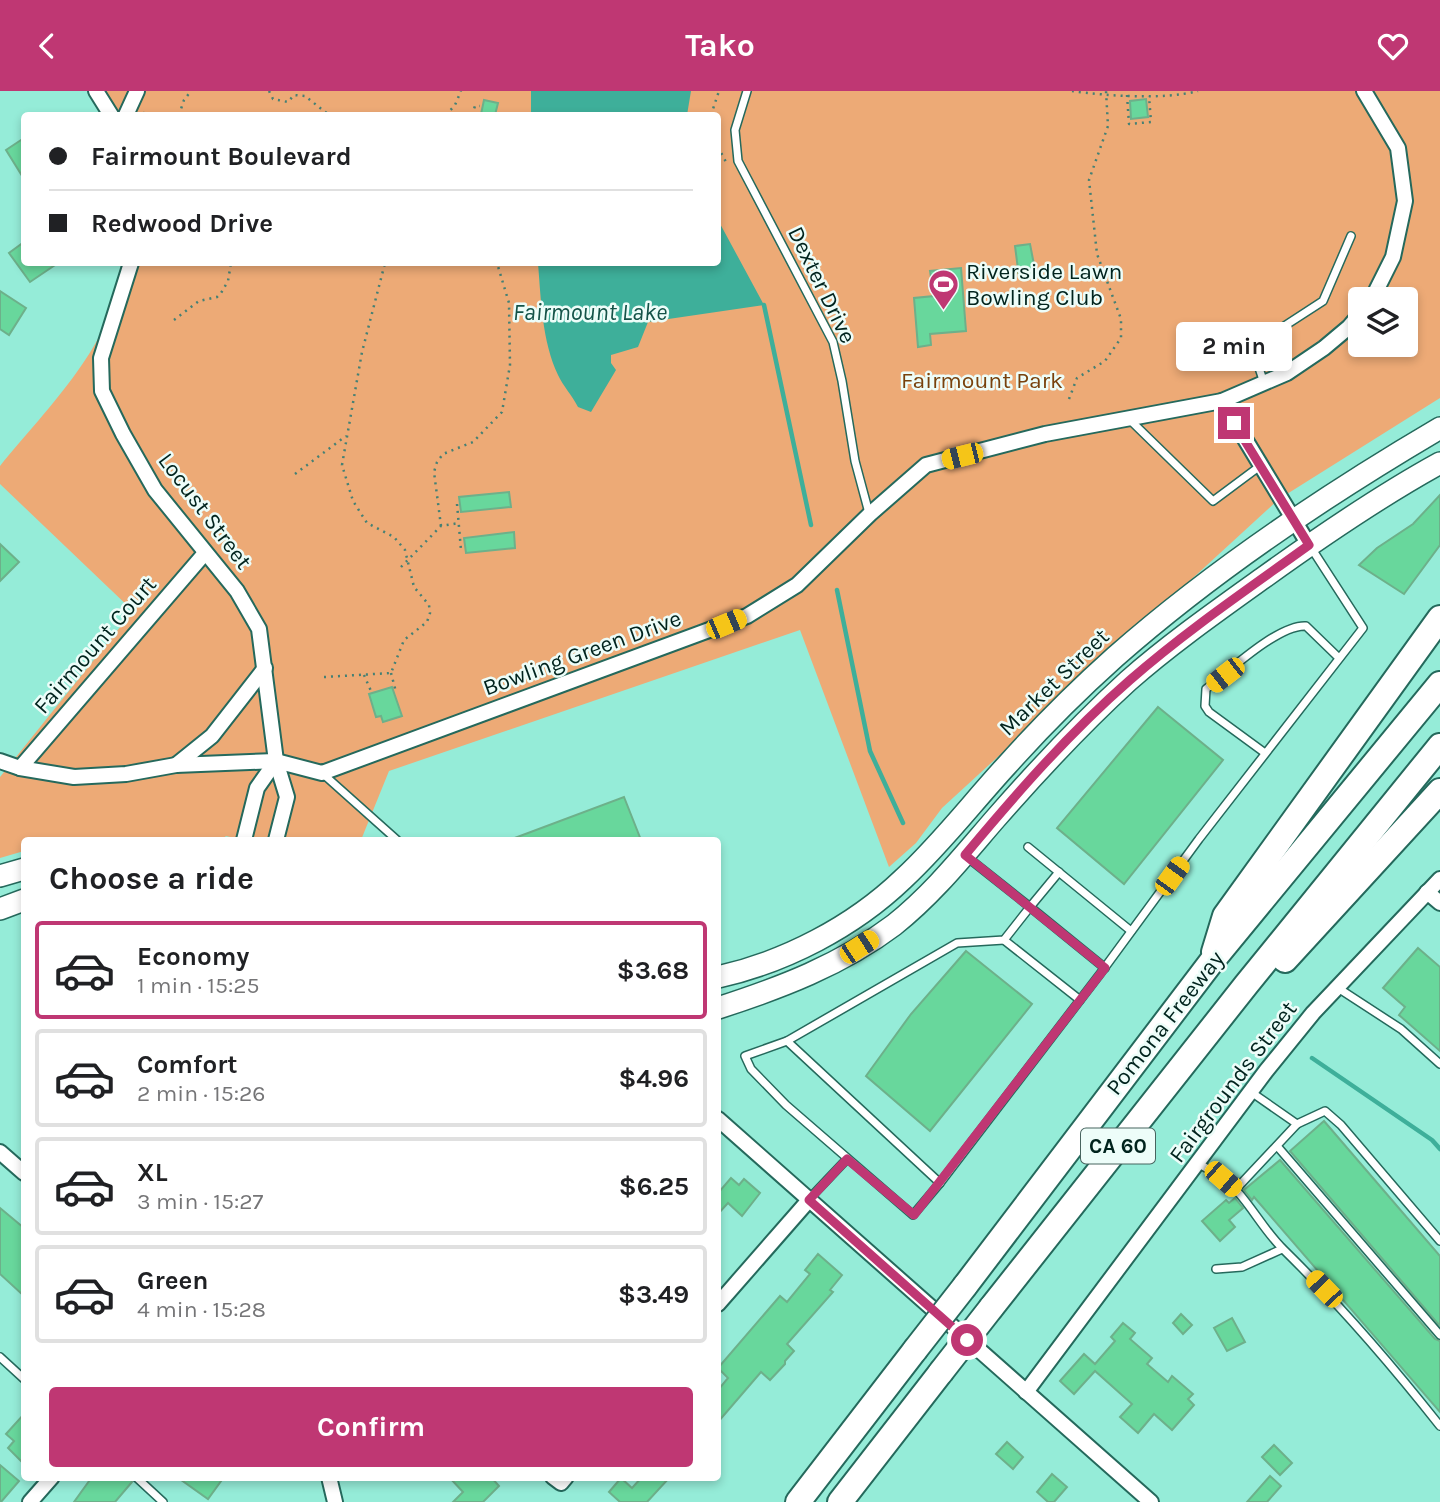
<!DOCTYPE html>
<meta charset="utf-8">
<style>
body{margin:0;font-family:Karla,sans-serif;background:#f6f6f6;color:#202124;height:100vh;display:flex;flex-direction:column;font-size:26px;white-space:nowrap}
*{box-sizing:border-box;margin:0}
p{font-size:23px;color:#757577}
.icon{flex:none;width:38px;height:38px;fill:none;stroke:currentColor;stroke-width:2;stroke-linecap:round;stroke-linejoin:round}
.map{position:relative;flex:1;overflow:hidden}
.panel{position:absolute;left:21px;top:746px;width:700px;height:644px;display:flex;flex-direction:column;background:#fff;border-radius:7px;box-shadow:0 4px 10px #0003}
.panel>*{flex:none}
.hud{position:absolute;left:21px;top:21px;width:700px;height:154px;border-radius:7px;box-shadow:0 4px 10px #0003;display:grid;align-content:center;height:154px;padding:0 28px;background:#fff}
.buttons{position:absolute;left:1348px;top:196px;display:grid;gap:14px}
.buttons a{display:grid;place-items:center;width:70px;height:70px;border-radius:7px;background:#fff;box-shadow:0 4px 10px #0003;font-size:35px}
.end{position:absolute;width:32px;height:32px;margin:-16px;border:9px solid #bf3773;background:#fff;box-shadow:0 0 0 4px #fff}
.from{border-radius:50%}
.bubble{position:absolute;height:49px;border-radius:7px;background:#fff;box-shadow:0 4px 10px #0003;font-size:23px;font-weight:700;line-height:49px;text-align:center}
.car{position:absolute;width:21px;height:42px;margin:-21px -10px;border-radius:9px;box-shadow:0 0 5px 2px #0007;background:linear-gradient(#f5c518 24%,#345 0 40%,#f5c518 0 76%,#345 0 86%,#f5c518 0)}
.hud b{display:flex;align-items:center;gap:24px;height:66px;font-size:26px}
.hud b+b{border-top:2px solid #e0e0e0}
.hud i{width:18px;height:18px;background:#202124}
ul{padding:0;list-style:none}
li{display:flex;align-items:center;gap:21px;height:98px;margin:0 14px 10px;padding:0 14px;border:4px solid #e0e0e0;border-radius:7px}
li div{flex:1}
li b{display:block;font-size:26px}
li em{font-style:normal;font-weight:700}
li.active{border-color:#bf3773}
li>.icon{width:63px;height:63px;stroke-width:1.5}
h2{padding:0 28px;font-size:32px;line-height:84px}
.cta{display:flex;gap:14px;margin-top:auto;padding:14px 28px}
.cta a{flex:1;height:80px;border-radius:7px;background:#bf3773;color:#fff;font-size:28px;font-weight:700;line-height:80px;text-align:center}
header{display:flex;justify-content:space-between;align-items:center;height:91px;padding:0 28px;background:#bf3773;color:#fff;font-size:32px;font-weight:700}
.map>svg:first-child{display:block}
.green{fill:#edaa76;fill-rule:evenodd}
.water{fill:#3eaf9a}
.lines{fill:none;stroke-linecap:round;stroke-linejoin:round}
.stream{stroke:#3eaf9a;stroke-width:4.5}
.building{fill:#68d79c;stroke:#6db08a;stroke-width:2}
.lane-casing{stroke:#25695c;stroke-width:10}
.street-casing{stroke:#25695c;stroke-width:18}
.primary-casing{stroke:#25695c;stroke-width:24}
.highway-casing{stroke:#25695c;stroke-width:28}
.path{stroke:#458074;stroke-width:2.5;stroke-dasharray:2 5;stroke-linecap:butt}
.lane{stroke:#fff;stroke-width:7}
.street{stroke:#fff;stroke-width:14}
.primary{stroke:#fff;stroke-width:21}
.highway{stroke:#fff;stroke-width:24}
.highway-bridge-casing{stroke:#25695c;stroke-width:28;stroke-linecap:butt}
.highway-bridge{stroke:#fff;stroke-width:24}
.route{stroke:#bf3773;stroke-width:9}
.labels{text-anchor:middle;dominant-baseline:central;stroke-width:5;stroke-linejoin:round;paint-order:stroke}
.shield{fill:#edfdf9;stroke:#47645f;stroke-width:2}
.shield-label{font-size:21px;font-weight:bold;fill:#00231d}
.poi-label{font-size:23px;fill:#00231d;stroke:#edfdf9;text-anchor:start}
.street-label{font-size:23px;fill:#00231d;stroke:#edfdf9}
.park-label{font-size:23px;fill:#78410c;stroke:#edfdf9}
.water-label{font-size:24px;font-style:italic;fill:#145348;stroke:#edfdf9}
</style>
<header><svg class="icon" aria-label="back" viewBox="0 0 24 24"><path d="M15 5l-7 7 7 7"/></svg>Tako<svg class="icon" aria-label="heart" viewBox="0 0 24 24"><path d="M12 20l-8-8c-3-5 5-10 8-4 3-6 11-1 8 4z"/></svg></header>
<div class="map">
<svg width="1440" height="1411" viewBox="0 0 1440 1411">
<rect width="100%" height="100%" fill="#95ecd8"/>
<path class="green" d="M 92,0 L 1440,0 L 1440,307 L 1279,408 L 942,717 L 916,752 L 889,776 L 800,539 L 389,680 L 361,749 L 243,749 L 226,745 L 221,749 L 134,746 L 103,749 L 24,749 L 24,760 L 0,767 L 0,686 L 133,520 L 0,393 L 0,375 C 50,314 114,253 124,172 L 718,172 L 718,24 L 110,24 ZM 1360,208 L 1405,208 L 1405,254 L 1360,254 Z"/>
<g class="water">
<path d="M 531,0 L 691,0 L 687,24 L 531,24 Z"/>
<path d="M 718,129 L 764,214 L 648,231 L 638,256 L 611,264 L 611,272 L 616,279 L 591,321 L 578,316 C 572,304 563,295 558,284 C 542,250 541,209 538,172 L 718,172 Z"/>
</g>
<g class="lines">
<g class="stream">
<path d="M 764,214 L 811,434"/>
<path d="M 837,499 L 870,660 L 903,732"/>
<path d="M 1312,967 L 1432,1049 L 1440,1058"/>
</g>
</g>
<g class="building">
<path d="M 1146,8 L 1148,26 L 1131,28 L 1130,10 Z"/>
<path d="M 484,9 L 498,12 L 495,24 L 481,23 Z"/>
<path d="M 24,47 L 24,88 L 6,59 Z"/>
<path d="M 24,151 L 24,172 L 58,172 L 30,191 L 9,162 Z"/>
<path d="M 1030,153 L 1036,184 L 1019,186 L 1015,155 Z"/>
<path d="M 961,177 L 966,240 L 930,243 L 931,254 L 918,256 L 914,207 L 934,205 L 930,180 Z"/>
<path d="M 0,200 L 26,217 L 9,244 L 0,238 Z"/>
<path d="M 509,401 L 511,416 L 461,421 L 459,406 Z"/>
<path d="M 1440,404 L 1440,454 L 1404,503 L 1359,474 L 1377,457 L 1413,433 Z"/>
<path d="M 514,441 L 515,457 L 466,462 L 464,447 Z"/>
<path d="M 0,453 L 19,471 L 0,490 Z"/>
<path d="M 392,596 L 402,625 L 383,631 L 381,625 L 376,626 L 369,603 Z"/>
<path d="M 1158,616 L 1223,669 L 1124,793 L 1057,737 Z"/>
<path d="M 624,706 L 641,749 L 512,749 L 512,748 Z"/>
<path d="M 1418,857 L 1440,876 L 1440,960 L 1399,924 L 1405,916 L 1383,897 Z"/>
<path d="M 966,860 L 1032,913 L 930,1040 L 866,985 L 911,923 Z"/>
<path d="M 1324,1030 L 1440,1165 L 1440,1235 L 1290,1060 Z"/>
<path d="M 1280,1069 L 1435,1248 L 1440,1250 L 1440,1321 L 1254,1106 L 1252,1109 L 1244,1099 Z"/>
<path d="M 731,1087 L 739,1094 L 744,1088 L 760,1102 L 742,1125 L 728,1112 L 718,1123 L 718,1102 Z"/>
<path d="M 1235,1107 L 1243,1117 L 1229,1129 L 1235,1136 L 1220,1150 L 1202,1130 L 1226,1109 L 1229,1112 Z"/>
<path d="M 0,1117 L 24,1137 L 24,1205 L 0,1183 Z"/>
<path d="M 818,1163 L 842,1184 L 830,1199 L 833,1201 L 787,1253 L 794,1260 L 785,1270 L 785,1273 L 770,1289 L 761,1281 L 718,1331 L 718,1299 L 728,1287 L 718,1277 L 780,1205 L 787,1211 L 810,1183 L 805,1179 Z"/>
<path d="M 1181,1223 L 1192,1234 L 1183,1243 L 1173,1232 Z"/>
<path d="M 1232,1227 L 1245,1251 L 1227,1260 L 1214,1237 Z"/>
<path d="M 1123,1232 L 1135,1242 L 1130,1248 L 1152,1267 L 1147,1273 L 1168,1291 L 1172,1285 L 1193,1303 L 1188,1308 L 1194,1314 L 1172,1339 L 1154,1323 L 1138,1342 L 1120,1326 L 1132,1313 L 1095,1280 L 1074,1303 L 1060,1290 L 1084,1263 L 1095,1273 L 1115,1250 L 1111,1246 Z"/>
<path d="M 24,1323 L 24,1373 L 8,1357 L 14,1350 L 6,1343 Z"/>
<path d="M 1007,1351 L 1023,1366 L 1013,1378 L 996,1363 Z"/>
<path d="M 1274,1354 L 1292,1372 L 1280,1384 L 1262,1366 Z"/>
<path d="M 0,1374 L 19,1390 L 1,1411 L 0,1411 Z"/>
<path d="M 1052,1383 L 1067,1396 L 1054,1411 L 1048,1411 L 1037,1401 Z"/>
<path d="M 1270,1385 L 1281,1395 L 1267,1411 L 1247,1411 Z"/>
<path d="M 92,1386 L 130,1386 L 132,1391 L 115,1411 L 74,1411 Z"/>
<path d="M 177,1386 L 224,1386 L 208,1408 Z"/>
<path d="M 449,1386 L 491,1386 L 499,1395 L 483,1411 L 453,1411 L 463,1401 Z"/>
<path d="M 642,1386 L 670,1386 L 647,1411 L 620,1411 L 609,1401 L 621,1387 L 632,1397 Z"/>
</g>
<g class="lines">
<defs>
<g id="lane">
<path d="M 747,0 L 735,39 L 738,70 L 833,251 L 842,290 L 855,370 L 869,422"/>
<path d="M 1264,292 L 1252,256 L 1323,210 L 1351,145"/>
<path d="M 1130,329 L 1213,410 L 1260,375"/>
<path d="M 1265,662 L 1209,621 L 1205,615 L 1206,598 C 1229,580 1279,533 1306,535 L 1339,567"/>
<path d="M 322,682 L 397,749"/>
<path d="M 1028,756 L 1131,840"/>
<path d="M 967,766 L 1030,816 L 1004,849 L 957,852 L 787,950 L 940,1092 L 1100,883 L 1199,748 L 1363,537 L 1310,455"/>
<path d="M 1059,781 L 1030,816 L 1105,877"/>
<path d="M 1004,849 L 1080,909"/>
<path d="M 1338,897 L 1401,938 L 1440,973"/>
<path d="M 787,950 L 745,965 L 751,978 L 786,1014 L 913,1124 L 940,1092"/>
<path d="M 1297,1033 L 1325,1020 L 1341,1034 L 1440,1150"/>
<path d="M 1277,1055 L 1440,1244"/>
<path d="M 1198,1072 C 1212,1081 1227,1088 1237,1100 C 1254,1119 1266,1142 1284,1159 C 1340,1214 1391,1273 1440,1335"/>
<path d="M 1236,1098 L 1297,1033 L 1251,1001"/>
<path d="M 809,1108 L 847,1068"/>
<path d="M 1216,1178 L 1242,1176 L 1282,1158"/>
<path d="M 0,1266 L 24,1288"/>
<path d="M 136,1386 L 163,1411"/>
</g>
<g id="street">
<path d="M 96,0 L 111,24"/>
<path d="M 1364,0 L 1398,57 L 1405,110 L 1393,166 L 1372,208"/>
<path d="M 126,24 L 137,0"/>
<path d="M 131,172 L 101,267 L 102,300 L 123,343 L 155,399 L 237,500 L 259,538 L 276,670 L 287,706 L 276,749"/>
<path d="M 1222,310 L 1309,454"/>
<path d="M 0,670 L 20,677 L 74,686 L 126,683 L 176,674 L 276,670 L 322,682 L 747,525 L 797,494 L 870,423 L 926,374 L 1045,343 L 1222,310 L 1287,282 L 1324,257 L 1349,236 L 1360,223"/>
<path d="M 176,674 L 212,645 L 265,577"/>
<path d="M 20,677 L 205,462"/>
<path d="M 244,749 L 257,697 L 276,670"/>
<path d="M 1427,801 L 1440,812"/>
<path d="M 718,1028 L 1151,1411"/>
<path d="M 0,1061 L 24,1082"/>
<path d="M 718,1213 L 809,1109"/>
<path d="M 1026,1301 L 1266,980 L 1313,922 L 1440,788"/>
<path d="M 329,1386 L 335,1411"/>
<path d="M 553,1386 L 561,1392 L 566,1386"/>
<path d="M 30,1411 L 52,1386"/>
</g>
<g id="primary">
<path d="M 0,785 L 24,778"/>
<path d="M 0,818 L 24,809"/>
<path d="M 718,886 C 785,871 853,836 903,788 C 941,753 972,712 1007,674 C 1041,636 1077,600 1115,566 C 1215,478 1326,404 1440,337"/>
<path d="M 718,917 C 780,897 841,874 894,834 C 934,802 963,765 996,727 C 1038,679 1081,633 1128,590 C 1170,553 1217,520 1263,487 C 1320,446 1378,406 1440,372"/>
</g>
<g id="highway">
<path d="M 1214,861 L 1225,825 L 1440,527"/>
<path d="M 1285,869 L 1440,700"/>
<path d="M 965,1195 L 1212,870 L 1440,593"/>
<path d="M 991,1217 L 1246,894 L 1440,655"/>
<path d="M 798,1411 L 915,1259"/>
<path d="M 840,1411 L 941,1281"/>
</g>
</defs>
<use href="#lane" class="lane-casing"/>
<use href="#street" class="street-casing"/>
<use href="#primary" class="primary-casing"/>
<use href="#highway" class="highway-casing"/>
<g class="path">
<path d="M 269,0 L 273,8 L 288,11 L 294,4 L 305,5 L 329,24"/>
<path d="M 1072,0 C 1108,5 1164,9 1198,0"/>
<path d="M 1127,4 L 1129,33 L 1151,31 L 1149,5"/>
<path d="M 143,22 L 157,24"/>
<path d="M 179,24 L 184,9 L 191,0"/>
<path d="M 446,24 L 455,14 L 461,0"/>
<path d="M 472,24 L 475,15 L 480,15"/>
<path d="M 711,24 L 719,0"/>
<path d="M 718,56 L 726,71"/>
<path d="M 174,229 L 199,210 L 217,206 L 221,202 L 228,190 L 231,172"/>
<path d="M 1069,308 L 1077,287 L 1105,270 L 1121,247 L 1121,228 L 1097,163 L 1089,89 L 1108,35 L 1106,0"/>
<path d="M 295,383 L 346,345"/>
<path d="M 457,413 L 461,459"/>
<path d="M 441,435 L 434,381 L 437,371 L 443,363 L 473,351 L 502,321 L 510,274 L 509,212 L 497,172"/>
<path d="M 401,476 L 441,435 L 459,432"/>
<path d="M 391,582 L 396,601"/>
<path d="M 364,584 L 371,600"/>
<path d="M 324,586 L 391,582 L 404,549 L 427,531 L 430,522 L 429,514 L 414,496 L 405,459 L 394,446 L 367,432 L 353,410 L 342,374 L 362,261 L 385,172"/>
</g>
<use href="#lane" class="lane"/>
<use href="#street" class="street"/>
<use href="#primary" class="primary"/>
<use href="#highway" class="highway"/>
<defs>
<g id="highway-bridge">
<path d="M 915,1259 L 965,1195"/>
<path d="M 941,1281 L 991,1217"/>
</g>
</defs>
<use href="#highway-bridge" class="highway-bridge-casing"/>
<use href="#highway-bridge" class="highway-bridge"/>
</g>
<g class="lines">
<path class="route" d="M 967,1249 L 809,1109 L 847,1068 L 914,1124 L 1105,877 L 965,764 C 1016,703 1069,642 1130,589 C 1186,540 1248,498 1309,454 L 1234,332"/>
</g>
<defs>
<symbol id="stadium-pin" viewBox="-11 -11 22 30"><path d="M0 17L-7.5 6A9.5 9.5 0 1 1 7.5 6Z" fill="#bf3773" stroke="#edfdf9"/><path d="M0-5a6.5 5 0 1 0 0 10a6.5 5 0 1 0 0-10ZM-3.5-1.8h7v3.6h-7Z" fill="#fff"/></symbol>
</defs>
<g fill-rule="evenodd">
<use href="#stadium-pin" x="926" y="176" width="35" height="47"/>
</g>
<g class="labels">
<rect class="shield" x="1081" y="1037.5" width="74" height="35" rx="5"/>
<g class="shield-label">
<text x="1118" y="1055">CA 60</text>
</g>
<g class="poi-label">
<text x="966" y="180">Riverside Lawn<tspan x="966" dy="26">Bowling Club</tspan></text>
</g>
<g class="street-label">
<text transform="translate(822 194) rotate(64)">Dexter Drive</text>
<text transform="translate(205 420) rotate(53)">Locust Street</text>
<text transform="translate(95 554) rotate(-49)">Fairmount Court</text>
<text transform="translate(582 562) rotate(-20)">Bowling Green Drive</text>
<text transform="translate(1054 591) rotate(-44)">Market Street</text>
<text transform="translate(1165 932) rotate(-52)">Pomona Freeway</text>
<text transform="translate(1233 991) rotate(-53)">Fairgrounds Street</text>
</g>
<g class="park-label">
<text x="982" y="289">Fairmount Park</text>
</g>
<g class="water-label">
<text x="590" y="221">Fairmount Lake</text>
</g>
</g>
</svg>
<div class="buttons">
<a><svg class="icon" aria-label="layers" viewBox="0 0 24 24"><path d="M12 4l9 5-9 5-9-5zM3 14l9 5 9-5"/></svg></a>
</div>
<i class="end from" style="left:967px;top:1249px"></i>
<i class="end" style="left:1234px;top:332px"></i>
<div class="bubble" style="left:1176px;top:231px;width:116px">2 min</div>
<i class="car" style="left:962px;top:365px;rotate:256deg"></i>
<i class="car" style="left:726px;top:533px;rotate:67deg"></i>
<i class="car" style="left:1225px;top:584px;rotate:232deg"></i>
<i class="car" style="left:1172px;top:785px;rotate:36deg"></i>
<i class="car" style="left:859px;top:856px;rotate:57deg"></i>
<i class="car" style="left:1223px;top:1088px;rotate:131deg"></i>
<i class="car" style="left:1324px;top:1198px;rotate:316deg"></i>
<div class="hud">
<b><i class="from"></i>Fairmount Boulevard</b>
<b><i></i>Redwood Drive</b>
</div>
<section class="panel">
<h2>Choose a ride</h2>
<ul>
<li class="active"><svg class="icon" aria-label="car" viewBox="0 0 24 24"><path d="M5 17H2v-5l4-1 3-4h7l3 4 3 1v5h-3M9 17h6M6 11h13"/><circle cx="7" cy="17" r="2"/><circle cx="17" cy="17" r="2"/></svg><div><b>Economy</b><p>1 min · 15:25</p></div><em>$3.68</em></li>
<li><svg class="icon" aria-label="car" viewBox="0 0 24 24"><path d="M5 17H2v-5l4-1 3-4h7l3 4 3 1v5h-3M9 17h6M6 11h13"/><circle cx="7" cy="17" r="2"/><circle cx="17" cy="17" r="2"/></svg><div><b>Comfort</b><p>2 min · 15:26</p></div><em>$4.96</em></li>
<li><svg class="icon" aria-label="car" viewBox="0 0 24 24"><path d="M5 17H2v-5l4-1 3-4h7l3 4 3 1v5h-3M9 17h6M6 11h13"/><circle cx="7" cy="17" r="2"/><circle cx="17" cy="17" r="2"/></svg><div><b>XL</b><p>3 min · 15:27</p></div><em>$6.25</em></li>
<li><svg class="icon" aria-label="car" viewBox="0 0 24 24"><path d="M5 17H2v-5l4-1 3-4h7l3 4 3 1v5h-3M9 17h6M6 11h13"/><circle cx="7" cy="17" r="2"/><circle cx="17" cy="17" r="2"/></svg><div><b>Green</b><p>4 min · 15:28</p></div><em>$3.49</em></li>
</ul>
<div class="cta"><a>Confirm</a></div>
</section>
</div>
